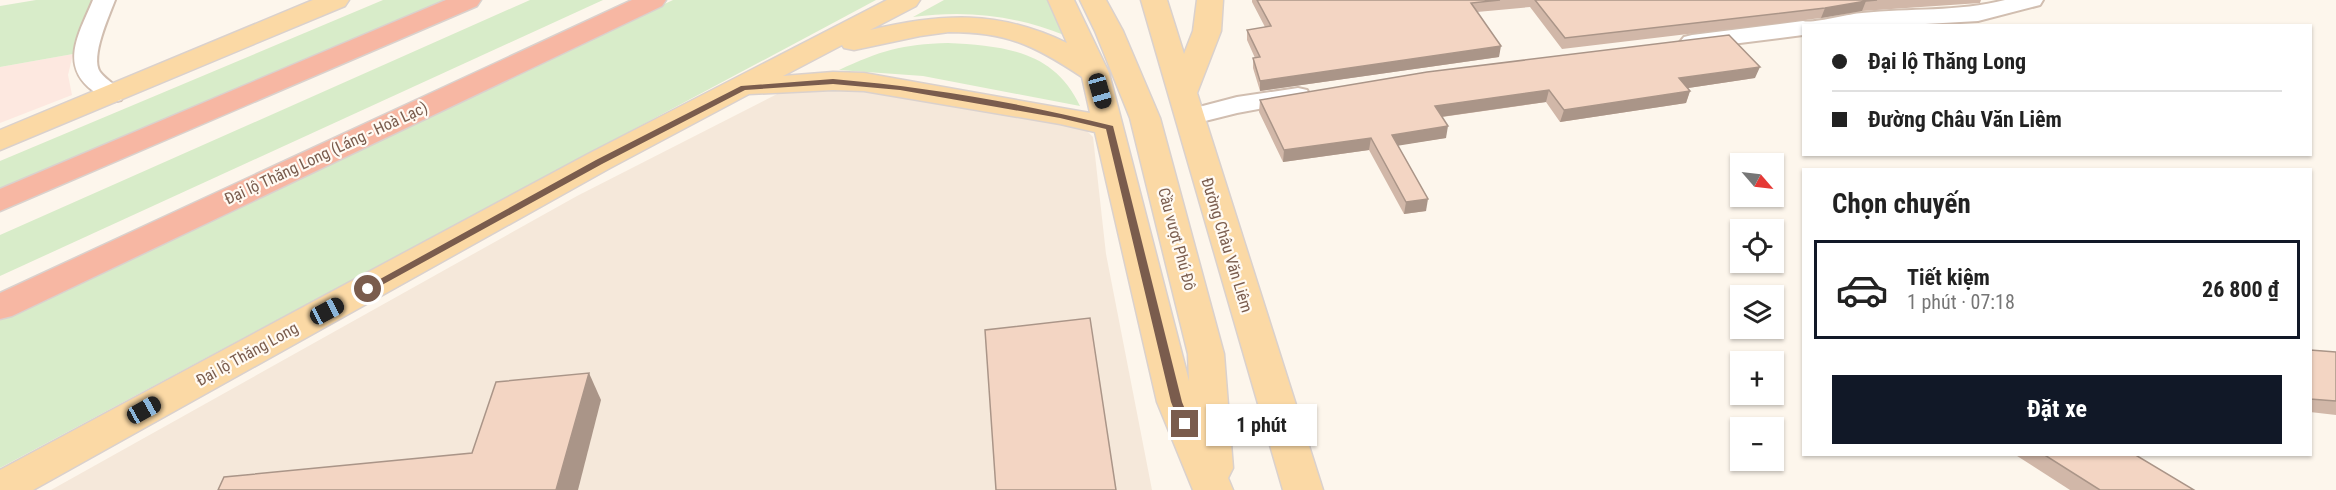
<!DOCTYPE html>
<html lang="vi">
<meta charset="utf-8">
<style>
body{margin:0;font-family:"Roboto Condensed",sans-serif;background:#f2f2f2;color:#222;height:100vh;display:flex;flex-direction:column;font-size:22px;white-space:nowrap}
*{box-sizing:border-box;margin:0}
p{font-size:20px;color:#767676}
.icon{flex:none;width:33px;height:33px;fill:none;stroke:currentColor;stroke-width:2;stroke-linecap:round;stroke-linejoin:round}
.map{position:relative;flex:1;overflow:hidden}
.drawer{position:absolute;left:1802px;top:168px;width:510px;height:288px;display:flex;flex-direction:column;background:#fff;border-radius:0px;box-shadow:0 2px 4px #0004}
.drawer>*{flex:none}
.top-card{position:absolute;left:1802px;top:24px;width:510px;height:132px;border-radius:0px;box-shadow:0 2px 4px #0004;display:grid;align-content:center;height:132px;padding:0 30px;background:#fff}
.needle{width:39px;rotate:118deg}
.buttons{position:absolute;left:1730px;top:153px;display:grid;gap:12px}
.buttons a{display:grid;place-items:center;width:54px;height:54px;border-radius:0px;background:#fff;box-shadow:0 2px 4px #0004;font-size:30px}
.end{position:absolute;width:27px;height:27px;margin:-14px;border:8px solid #7a5c4d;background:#fff;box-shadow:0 0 0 3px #fff}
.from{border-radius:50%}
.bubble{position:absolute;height:42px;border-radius:0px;background:#fff;box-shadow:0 2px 4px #0004;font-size:20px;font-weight:700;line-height:42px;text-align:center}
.car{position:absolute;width:18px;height:36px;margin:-18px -9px;border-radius:8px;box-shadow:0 0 4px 2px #0007;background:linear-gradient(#222 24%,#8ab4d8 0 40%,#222 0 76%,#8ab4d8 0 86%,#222 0)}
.top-card b{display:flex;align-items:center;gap:21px;height:57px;font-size:22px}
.top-card b+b{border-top:2px solid #e0e0e0}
.top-card i{width:15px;height:15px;background:#222}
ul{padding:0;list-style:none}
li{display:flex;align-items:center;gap:18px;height:99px;margin:0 12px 9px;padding:0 18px;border:3px solid transparent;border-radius:0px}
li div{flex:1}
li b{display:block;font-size:22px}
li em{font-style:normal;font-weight:700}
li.on{border-color:#111827}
li>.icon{width:54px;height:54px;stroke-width:1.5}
h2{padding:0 30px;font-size:27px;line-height:72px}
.primary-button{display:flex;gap:12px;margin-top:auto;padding:12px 30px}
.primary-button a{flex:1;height:69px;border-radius:0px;background:#111827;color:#fff;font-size:24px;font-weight:700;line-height:69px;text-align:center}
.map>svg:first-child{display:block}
.residential{fill:#f5e8da}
.commercial{fill:#fde8e0}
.green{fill:#d8ecc9}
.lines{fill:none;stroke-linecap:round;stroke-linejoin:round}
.minor-casing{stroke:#d1beb0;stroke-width:4}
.major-casing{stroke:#dad1cd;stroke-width:3}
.highway-casing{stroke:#dad1cd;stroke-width:3}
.minor{fill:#fff;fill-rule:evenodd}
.major{fill:#fbd9a5;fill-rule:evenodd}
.highway{fill:#f7b7a3;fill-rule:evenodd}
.wall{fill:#d1b7a8}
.shaded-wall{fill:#aa9588}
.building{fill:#f3d5c3;stroke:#aa9588;stroke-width:1.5}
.route{fill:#7a5c4d}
.labels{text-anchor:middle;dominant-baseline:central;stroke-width:4.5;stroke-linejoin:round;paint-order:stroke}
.street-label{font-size:16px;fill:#7a5c4d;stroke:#fffaf3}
</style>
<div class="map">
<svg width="2336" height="490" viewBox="0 0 2336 490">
<rect width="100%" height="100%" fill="#fdf6ec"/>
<path class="residential" d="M 857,88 L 1075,125 L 1085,129 L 1093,137 L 1106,254 L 1152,490 L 51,490 L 577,196 L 783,91 Z"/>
<path class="commercial" d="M 73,54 L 68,75 L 72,95 L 0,123 L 0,67 Z"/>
<g class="green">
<path d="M 36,0 L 94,0 L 73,54 L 0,67 L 0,6 Z"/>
<path d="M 383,0 L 451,0 L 0,191 L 0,161 Z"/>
<path d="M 530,0 L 603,0 L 0,276 L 0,235 Z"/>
<path d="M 673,0 L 876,0 L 0,468 L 0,316 Z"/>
<path d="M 944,0 L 1049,0 L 1064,35 C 1014,15 966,10 913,17 Z"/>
<path d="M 948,43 C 1003,46 1054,50 1080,106 L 923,76 L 839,70 C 880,51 902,44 948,43 Z"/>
</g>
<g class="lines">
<defs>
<g id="minor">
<path d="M 93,0 L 115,0 C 109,16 90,57 100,72 C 107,81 118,86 124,95 L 121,100 C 107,104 102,99 92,90 C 59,64 80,32 93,0 Z"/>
<path d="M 2005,0 L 2043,0 L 2040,5 L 1978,21 L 1890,26 L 1803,26 L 1803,35 L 1692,49 L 1684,47 L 1680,42 L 1684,37 L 1692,35 L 1803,21 C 1813,24 1848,14 1862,13 C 1910,8 1958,12 2005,0 Z"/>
<path d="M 1298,88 L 1307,90 L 1310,95 L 1307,100 L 1237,113 L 1189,125 L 1180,122 L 1176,117 L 1180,112 L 1237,97 Z"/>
</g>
<g id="major">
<path d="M 313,0 L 349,0 L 345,6 L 0,150 L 0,130 Z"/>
<path d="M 887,0 L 920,0 L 916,6 L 870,30 C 943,13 998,10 1067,43 L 1048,0 L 1074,0 L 1109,73 L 1189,381 L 1188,354 L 1130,118 L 1095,31 L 1080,0 L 1106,0 L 1123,31 L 1160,118 L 1224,354 L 1233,468 L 1228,478 L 1233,490 L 1193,490 L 1157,402 L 1095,132 L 1060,124 L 864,91 L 833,90 L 749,94 L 610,168 L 33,490 L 0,490 L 0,470 L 588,154 ZM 949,32 C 1007,32 1034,45 1082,77 L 1090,113 L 864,73 L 833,72 L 783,76 L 842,45 L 844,48 L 854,50 L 920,36 Z"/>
<path d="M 1141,0 L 1167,0 L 1184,54 L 1193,31 L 1197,0 L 1223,0 L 1221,31 L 1197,93 L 1323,490 L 1283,490 Z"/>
</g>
<g id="highway">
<path d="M 446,0 L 481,0 L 477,6 L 0,211 L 0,189 Z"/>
<path d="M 632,0 L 666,0 L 662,6 L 12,316 L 0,319 L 0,293 Z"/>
</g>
</defs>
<use href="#minor" class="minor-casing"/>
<use href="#major" class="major-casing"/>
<use href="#highway" class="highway-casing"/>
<use href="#minor" class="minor"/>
<use href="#major" class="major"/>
<use href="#highway" class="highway"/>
</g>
<g class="wall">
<path d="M 1252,0 L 1981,0 L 1980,3 L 1862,11 L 1821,18 L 1562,49 L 1530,7 L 1477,12 L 1499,57 L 1260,91 L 1253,68 L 1253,58 L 1255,58 L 1247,40 L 1247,30 L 1265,27 L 1252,2 Z"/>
<path d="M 1755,78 L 1688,88 L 1690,91 L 1686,103 L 1560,122 L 1546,102 L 1442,117 L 1446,138 L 1398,145 L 1426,211 L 1404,214 L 1369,150 L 1283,162 L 1259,112 L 1260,100 Z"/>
<path d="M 2310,350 L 2336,352 L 2336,415 L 2310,412 Z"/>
<path d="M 2014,454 L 2134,454 L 2194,490 L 2070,490 Z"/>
</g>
<g class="shaded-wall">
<path d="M 1866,1 L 1862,11 L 1821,18 L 1825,8 Z"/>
<path d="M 1501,46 L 1499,57 L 1260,91 L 1260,81 Z"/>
<path d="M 1760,67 L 1755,78 L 1675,90 L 1679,78 Z"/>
<path d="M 1549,90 L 1546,102 L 1433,118 L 1435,106 Z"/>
<path d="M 1690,91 L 1686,103 L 1560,122 L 1564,110 Z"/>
<path d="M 1448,126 L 1446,138 L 1390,147 L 1392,135 Z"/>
<path d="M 1371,138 L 1369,150 L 1283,162 L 1284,150 Z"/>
<path d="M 1428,199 L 1426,211 L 1404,214 L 1406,202 Z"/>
<path d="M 589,373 L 601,400 L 578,490 L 556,490 Z"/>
</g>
<g class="building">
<path d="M 1257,0 L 1500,0 L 1471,3 L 1501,46 L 1260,81 L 1253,58 L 1260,57 L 1247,30 L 1271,26 Z"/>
<path d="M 1535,0 L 1877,0 L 1866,1 L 1825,8 L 1565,38 Z"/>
<path d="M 1729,35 L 1760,67 L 1679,78 L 1690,91 L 1564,110 L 1549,90 L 1435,106 L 1448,126 L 1392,135 L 1428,199 L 1406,202 L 1371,138 L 1284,150 L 1260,100 L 1427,72 Z"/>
<path d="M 1090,318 L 1116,490 L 996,490 L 985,330 Z"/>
<path d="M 2310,350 L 2336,352 L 2336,401 L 2310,399 Z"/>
<path d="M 589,373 L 556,490 L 218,490 L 224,477 L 472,453 L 496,382 Z"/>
<path d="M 2043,454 L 2134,454 L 2194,490 L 2100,490 Z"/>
</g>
<path class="route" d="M 833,79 C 927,87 1022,103 1113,126 L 1182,402 L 1191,424 L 1189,427 L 1181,427 L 1171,402 L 1106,129 L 1060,118 L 900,90 L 833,84 L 745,90 L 602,164 L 371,291 L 368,292 L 362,289 L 596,160 L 741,86 Z"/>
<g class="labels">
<g class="street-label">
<text transform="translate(326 153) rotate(-25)">Đại lộ Thăng Long (Láng - Hoà Lạc)</text>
<text transform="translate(1177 239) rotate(75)">Cầu vượt Phú Đô</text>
<text transform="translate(1227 245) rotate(73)">Đường Châu Văn Liêm</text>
<text transform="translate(247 354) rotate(-29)">Đại lộ Thăng Long</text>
</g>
</g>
</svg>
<div class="buttons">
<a><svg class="needle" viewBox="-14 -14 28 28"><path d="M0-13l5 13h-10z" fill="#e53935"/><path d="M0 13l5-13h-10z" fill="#767676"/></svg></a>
<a><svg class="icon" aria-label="locate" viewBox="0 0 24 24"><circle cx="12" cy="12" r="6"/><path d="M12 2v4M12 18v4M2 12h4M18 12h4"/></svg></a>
<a><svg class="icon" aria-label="layers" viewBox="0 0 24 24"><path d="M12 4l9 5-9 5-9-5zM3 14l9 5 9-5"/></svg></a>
<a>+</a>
<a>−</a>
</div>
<i class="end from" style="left:368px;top:289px"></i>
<i class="end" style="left:1185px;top:424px"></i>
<div class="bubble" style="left:1206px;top:404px;width:111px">1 phút</div>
<i class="car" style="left:1100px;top:91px;rotate:164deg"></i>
<i class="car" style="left:327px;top:311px;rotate:62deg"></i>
<i class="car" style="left:144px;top:410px;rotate:61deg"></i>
<div class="top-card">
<b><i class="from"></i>Đại lộ Thăng Long</b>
<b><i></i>Đường Châu Văn Liêm</b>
</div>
<section class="drawer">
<h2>Chọn chuyến</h2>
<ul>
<li class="on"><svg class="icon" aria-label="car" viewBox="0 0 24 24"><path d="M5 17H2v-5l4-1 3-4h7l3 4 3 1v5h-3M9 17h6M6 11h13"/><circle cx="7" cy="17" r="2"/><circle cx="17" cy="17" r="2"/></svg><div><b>Tiết kiệm</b><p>1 phút · 07:18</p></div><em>26 800 ₫</em></li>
</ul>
<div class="primary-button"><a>Đặt xe</a></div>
</section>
</div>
